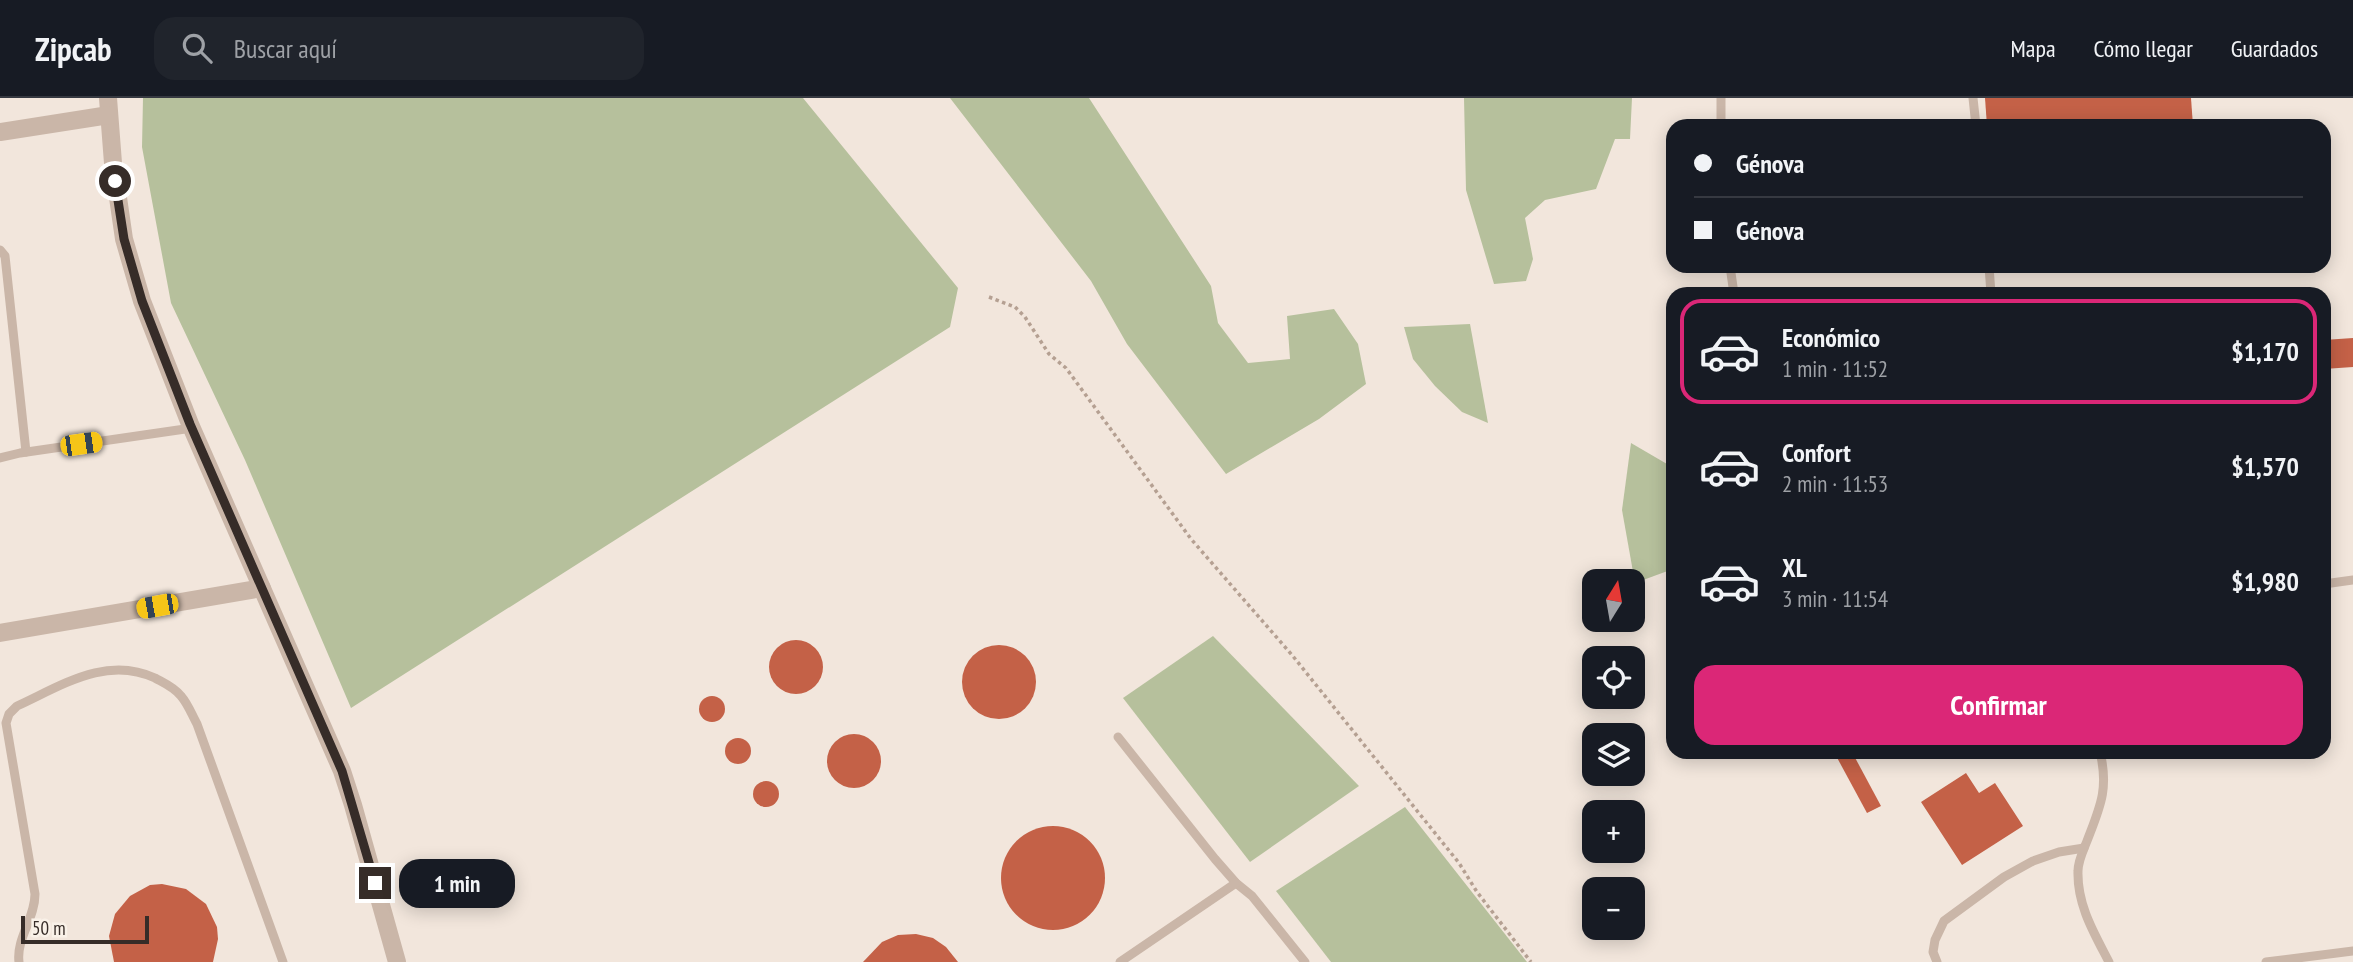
<!DOCTYPE html>
<html lang="es">
<meta charset="utf-8">
<style>
body{margin:0;font-family:"PT Sans Narrow",sans-serif;background:#20242c;color:#f1f3f6;height:100vh;display:flex;flex-direction:column;font-size:26px;white-space:nowrap}
*{box-sizing:border-box;margin:0}
p{font-size:23px;color:#9ea1a6}
.icon{flex:none;width:38px;height:38px;fill:none;stroke:currentColor;stroke-width:2;stroke-linecap:round;stroke-linejoin:round}
.map{position:relative;flex:1;overflow:hidden}
.side{position:absolute;left:1666px;top:189px;width:665px;height:472px;display:flex;flex-direction:column;background:#171b24;border-radius:21px;box-shadow:0 4px 18px #0003}
.side>*{flex:none}
.top-card{position:absolute;left:1666px;top:21px;width:665px;height:154px;border-radius:21px;box-shadow:0 4px 18px #0003;display:grid;align-content:center;height:154px;padding:0 28px;background:#171b24}
.needle{width:46px;rotate:11deg}
.buttons{position:absolute;left:1582px;top:471px;display:grid;gap:14px}
.buttons a{display:grid;place-items:center;width:63px;height:63px;border-radius:14px;background:#171b24;box-shadow:0 4px 18px #0003;font-size:35px}
.scale{position:absolute;left:21px;bottom:18px;width:128px;box-sizing:border-box;padding-left:7px;border:4px solid #362c28;border-top:0;font-size:19px;line-height:24px;white-space:nowrap;color:#362c28;-webkit-text-stroke:5px #f9f1e8;paint-order:stroke}
.end{position:absolute;width:32px;height:32px;margin:-16px;border:9px solid #362c28;background:#fff;box-shadow:0 0 0 4px #fff}
.from{border-radius:50%}
.bubble{position:absolute;height:49px;border-radius:21px;background:#171b24;box-shadow:0 4px 18px #0003;font-size:23px;font-weight:800;line-height:49px;text-align:center}
.car{position:absolute;width:21px;height:42px;margin:-21px -10px;border-radius:9px;box-shadow:0 0 5px 2px #0007;background:linear-gradient(#f5c518 24%,#345 0 40%,#f5c518 0 76%,#345 0 86%,#f5c518 0)}
.top-card b{display:flex;align-items:center;gap:24px;height:66px;font-size:26px}
.top-card b+b{border-top:2px solid #363941}
.top-card i{width:18px;height:18px;background:#f1f3f6}
ul{padding:12px 0 0;list-style:none}
li{display:flex;align-items:center;gap:21px;height:105px;margin:0 14px 10px;padding:0 14px;border:4px solid transparent;border-radius:21px}
li div{flex:1}
li b{display:block;font-size:26px}
li em{font-style:normal;font-weight:800}
li.active{border-color:#db2777}
li>.icon{width:63px;height:63px;stroke-width:1.5}
.button{display:flex;gap:14px;margin-top:auto;padding:14px 28px}
.button a{flex:1;height:80px;border-radius:21px;background:#db2777;color:#fff;font-size:28px;font-weight:800;line-height:80px;text-align:center}
header{display:flex;align-items:center;gap:42px;box-sizing:border-box;height:98px;padding:0 35px;background:#171b24;border-bottom:2px solid #363941}
header strong{font-size:33px}
nav{display:flex;gap:38px;margin-inline-start:auto;font-size:24px}
.search{width:490px;height:63px;background:#20242c;display:flex;align-items:center;gap:18px;box-sizing:border-box;padding:0 24px;border-radius:21px;color:#9ea1a6;font-size:26px}
.map>svg:first-child{display:block}
.green{fill:#b6c09c}
.building{fill:#c46147}
.lines{fill:none;stroke-linecap:round;stroke-linejoin:round}
.path{stroke:#b5a092;stroke-width:3.5;stroke-dasharray:3.5 3.5;stroke-linecap:butt}
.lane{stroke:#cab6a8;stroke-width:9}
.street{stroke:#cab6a8;stroke-width:18}
.route{stroke:#362c28;stroke-width:9}
</style>
<header>
<strong>Zipcab</strong>
<div class="search"><svg class="icon" aria-label="search" viewBox="0 0 24 24"><circle cx="10" cy="10" r="6"/><path d="M15 15l6 6"/></svg>Buscar aquí</div>
<nav><a>Mapa</a><a>Cómo llegar</a><a>Guardados</a></nav>
</header>
<div class="map">
<svg width="2353" height="864" viewBox="0 0 2353 864">
<rect width="100%" height="100%" fill="#f2e6dc"/>
<g class="green">
<path d="M 143,0 L 803,0 L 958,190 L 950,229 L 351,610 L 245,362 L 171,205 L 142,49 Z"/>
<path d="M 950,0 L 1089,0 L 1211,188 L 1218,225 L 1248,265 L 1290,261 L 1287,218 L 1334,211 L 1358,246 L 1366,286 L 1319,321 L 1226,376 L 1127,246 L 1091,183 Z"/>
<path d="M 1464,0 L 1632,0 L 1630,41 L 1615,41 L 1596,91 L 1545,102 L 1525,120 L 1533,161 L 1526,183 L 1494,186 L 1466,92 Z"/>
<path d="M 1470,226 L 1488,325 L 1462,314 L 1435,288 L 1413,261 L 1404,229 Z"/>
<path d="M 1631,345 L 1667,366 L 1673,396 L 1673,471 L 1635,485 L 1622,412 Z"/>
<path d="M 1213,538 L 1359,688 L 1250,764 L 1123,600 Z"/>
<path d="M 1405,709 L 1527,864 L 1331,864 L 1276,793 Z"/>
</g>
<g class="building">
<path d="M 1985,0 L 2191,0 L 2193,28 L 1987,28 Z"/>
<path d="M 2353,240 L 2353,269 L 2324,271 L 2324,242 Z"/>
<circle cx="796" cy="569" r="27"/>
<circle cx="999" cy="584" r="37"/>
<circle cx="712" cy="611" r="13"/>
<circle cx="854" cy="663" r="27"/>
<circle cx="738" cy="653" r="13"/>
<path d="M 1834,654 L 1852,654 L 1881,708 L 1867,715 Z"/>
<path d="M 1966,675 L 1979,695 L 1995,685 L 2023,728 L 1962,767 L 1921,704 Z"/>
<circle cx="766" cy="696" r="13"/>
<circle cx="1053" cy="780" r="52"/>
<path d="M 162,786 L 186,791 L 206,806 L 217,829 L 218,841 L 213,864 L 114,864 L 109,838 L 115,816 L 130,798 L 150,787 Z"/>
<path d="M 916,836 L 933,840 L 946,849 L 958,864 L 863,864 L 882,844 L 898,837 Z"/>
</g>
<g class="lines">
<path class="path" d="M 989,199 L 1015,209 L 1025,219 L 1049,256 L 1066,270 L 1191,441 L 1292,557 L 1459,765 L 1477,794 L 1531,864"/>
<g class="lane">
<path d="M 1721,0 L 1721,28"/>
<path d="M 1973,0 L 1976,28"/>
<path d="M 0,152 L 5,158 L 26,354"/>
<path d="M 1730,168 L 1734,196"/>
<path d="M 1989,168 L 1991,196"/>
<path d="M 0,360 L 20,355 L 192,330"/>
<path d="M 2324,486 L 2353,482"/>
<path d="M 1118,639 L 1215,761 L 1236,785 L 1252,798 L 1305,864"/>
<path d="M 2100,654 C 2109,691 2100,709 2087,743 C 2083,753 2078,763 2078,773 C 2077,807 2094,835 2109,864"/>
<path d="M 19,864 C 16,840 35,821 35,796 L 6,625 L 9,616 L 17,608 C 61,588 106,557 155,580 C 164,585 174,589 181,598 C 188,606 192,617 197,626 L 283,864"/>
<path d="M 1120,864 L 1236,785"/>
<path d="M 1937,864 L 1933,854 L 1935,842 L 1944,823 L 2004,779 L 2033,763 L 2059,754 L 2084,750"/>
<path d="M 2266,864 L 2353,853"/>
</g>
<g class="street">
<path d="M 108,0 L 113,65 L 124,141 L 142,203 L 190,326 L 342,673 L 353,707 L 397,864"/>
<path d="M 0,34 L 109,17"/>
<path d="M 0,535 L 262,490"/>
</g>
</g>
<g class="lines">
<path class="route" d="M 115,83 L 124,141 L 142,203 L 190,326 L 342,673 L 375,785"/>
</g>
</svg>
<div class="buttons">
<a><svg class="needle" viewBox="-14 -14 28 28"><path d="M0-13l5 13h-10z" fill="#e53935"/><path d="M0 13l5-13h-10z" fill="#9ea1a6"/></svg></a>
<a><svg class="icon" aria-label="locate" viewBox="0 0 24 24"><circle cx="12" cy="12" r="6"/><path d="M12 2v4M12 18v4M2 12h4M18 12h4"/></svg></a>
<a><svg class="icon" aria-label="layers" viewBox="0 0 24 24"><path d="M12 4l9 5-9 5-9-5zM3 14l9 5 9-5"/></svg></a>
<a>+</a>
<a>−</a>
</div>
<div class="scale">50 m</div>
<i class="end from" style="left:115px;top:83px"></i>
<i class="end" style="left:375px;top:785px"></i>
<div class="bubble" style="left:399px;top:761px;width:116px">1 min</div>
<i class="car" style="left:81px;top:346px;rotate:82deg"></i>
<i class="car" style="left:157px;top:508px;rotate:260deg"></i>
<div class="top-card">
<b><i class="from"></i>Génova</b>
<b><i></i>Génova</b>
</div>
<section class="side">
<ul>
<li class="active"><svg class="icon" aria-label="car" viewBox="0 0 24 24"><path d="M5 17H2v-5l4-1 3-4h7l3 4 3 1v5h-3M9 17h6M6 11h13"/><circle cx="7" cy="17" r="2"/><circle cx="17" cy="17" r="2"/></svg><div><b>Económico</b><p>1 min · 11:52</p></div><em>$1,170</em></li>
<li><svg class="icon" aria-label="car" viewBox="0 0 24 24"><path d="M5 17H2v-5l4-1 3-4h7l3 4 3 1v5h-3M9 17h6M6 11h13"/><circle cx="7" cy="17" r="2"/><circle cx="17" cy="17" r="2"/></svg><div><b>Confort</b><p>2 min · 11:53</p></div><em>$1,570</em></li>
<li><svg class="icon" aria-label="car" viewBox="0 0 24 24"><path d="M5 17H2v-5l4-1 3-4h7l3 4 3 1v5h-3M9 17h6M6 11h13"/><circle cx="7" cy="17" r="2"/><circle cx="17" cy="17" r="2"/></svg><div><b>XL</b><p>3 min · 11:54</p></div><em>$1,980</em></li>
</ul>
<div class="button"><a>Confirmar</a></div>
</section>
</div>
